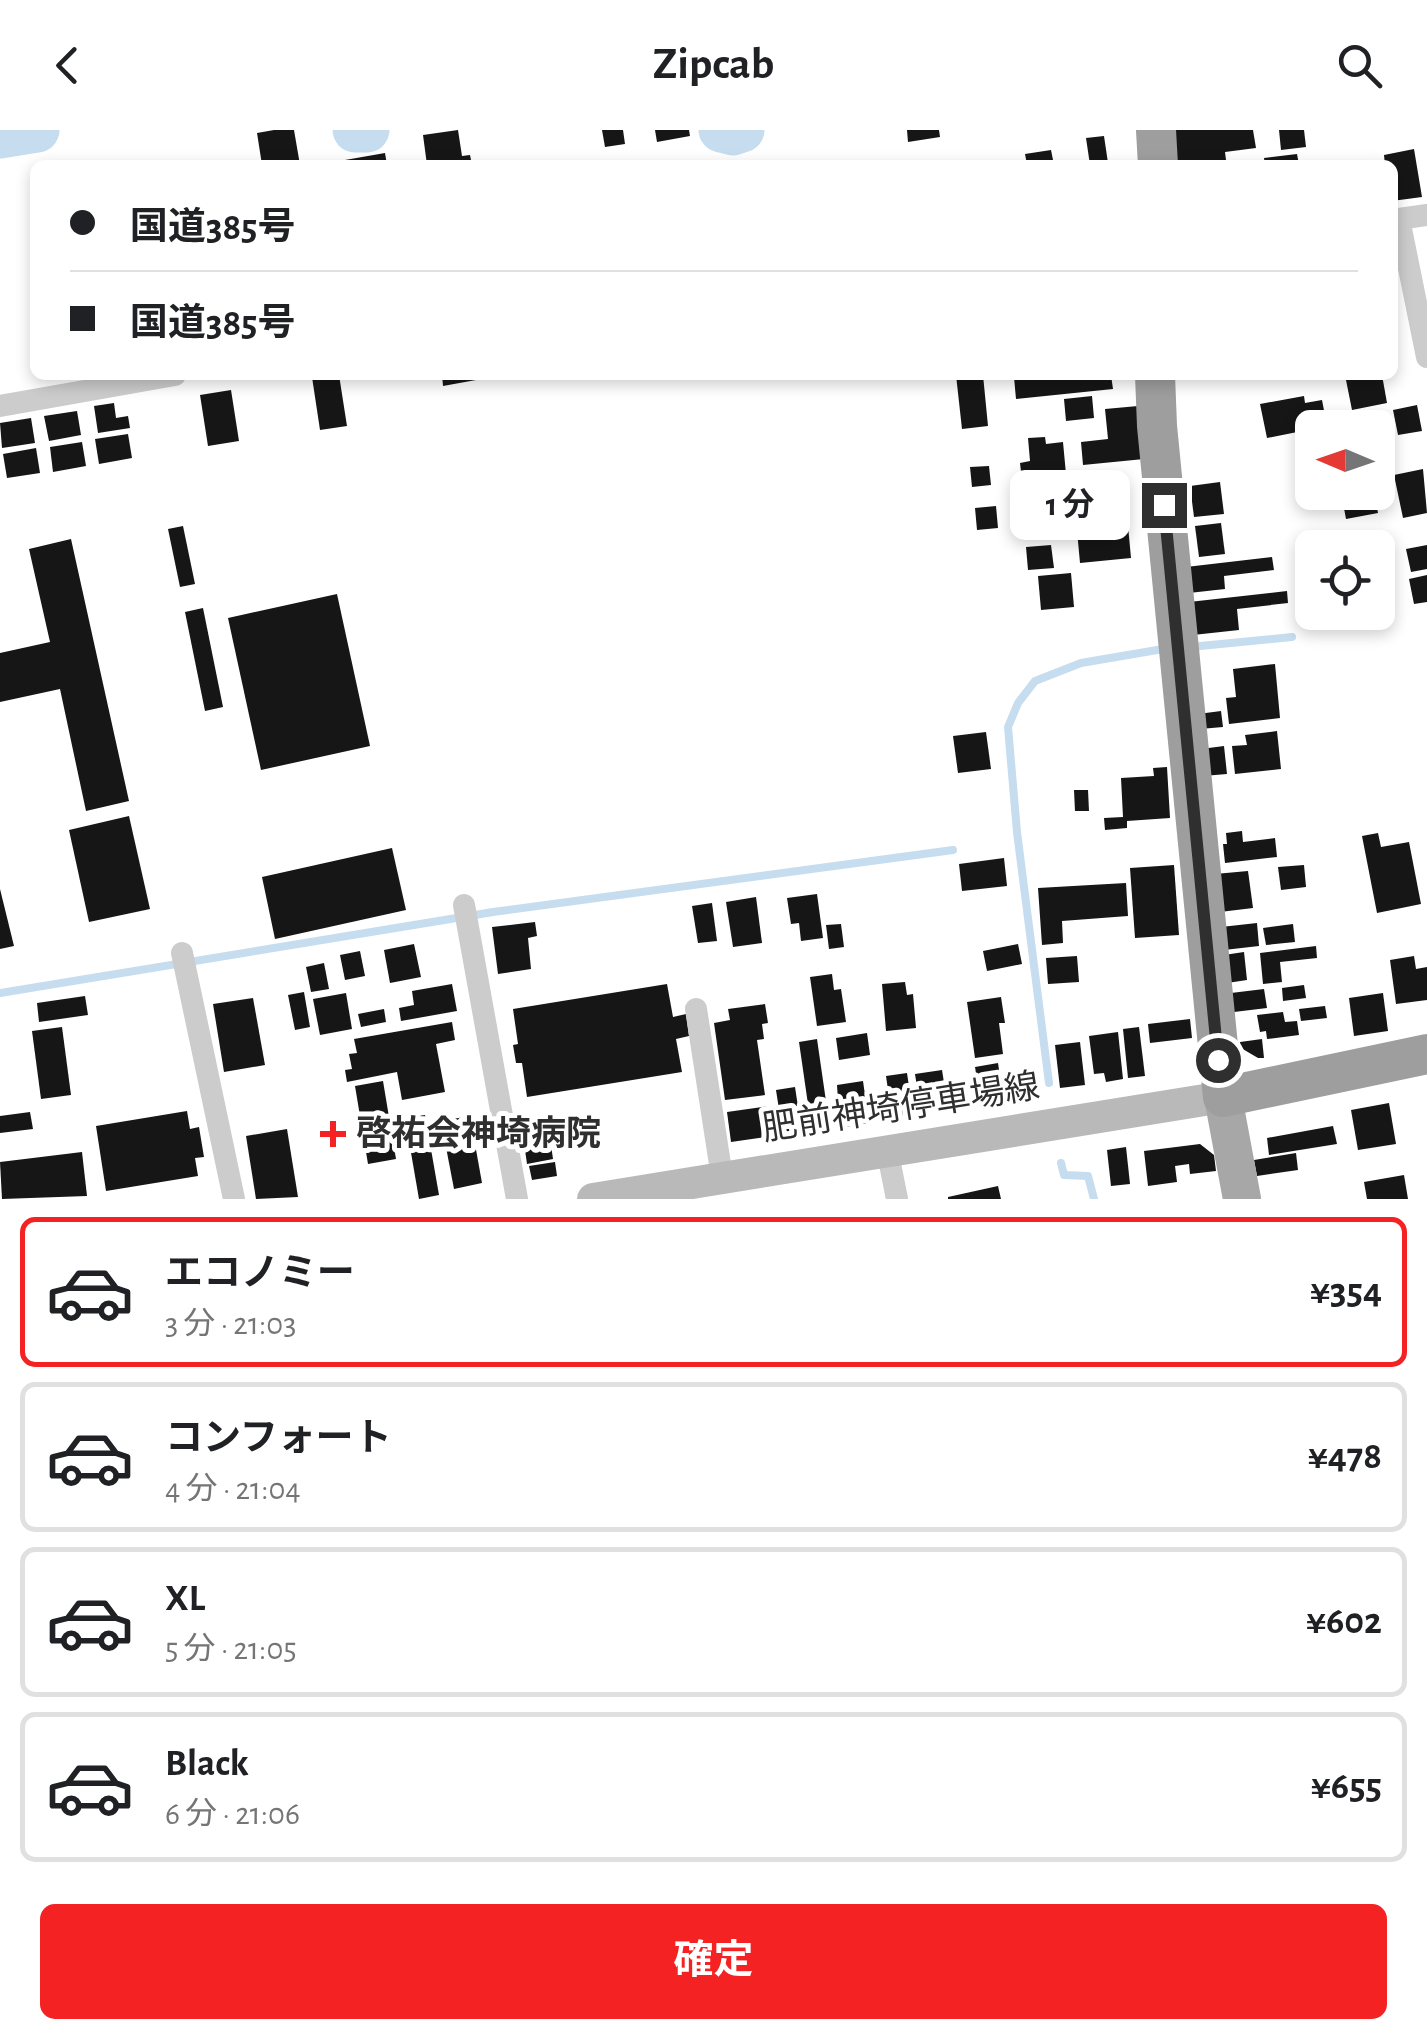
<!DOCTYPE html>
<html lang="ja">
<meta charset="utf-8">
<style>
body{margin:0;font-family:"Alegreya Sans","Noto Sans JP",sans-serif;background:#f6f6f6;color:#202124;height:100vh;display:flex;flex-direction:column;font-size:38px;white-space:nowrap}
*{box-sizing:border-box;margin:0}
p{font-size:32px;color:#757577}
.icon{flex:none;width:55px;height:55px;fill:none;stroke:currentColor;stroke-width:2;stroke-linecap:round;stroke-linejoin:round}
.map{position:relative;height:1069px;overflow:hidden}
.panel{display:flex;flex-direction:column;background:#fff;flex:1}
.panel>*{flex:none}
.banner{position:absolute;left:30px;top:30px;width:1368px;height:220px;border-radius:15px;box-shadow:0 5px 15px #0003;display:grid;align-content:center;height:220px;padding:0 40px;background:#fff}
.needle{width:65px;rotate:272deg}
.controls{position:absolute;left:1295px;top:280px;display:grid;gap:20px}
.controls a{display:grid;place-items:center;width:100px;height:100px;border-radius:15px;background:#fff;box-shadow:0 5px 15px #0003;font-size:50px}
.end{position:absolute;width:45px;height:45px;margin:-22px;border:12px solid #2f2f2f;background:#fff;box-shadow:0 0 0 5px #fff}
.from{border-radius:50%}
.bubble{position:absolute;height:70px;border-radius:15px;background:#fff;box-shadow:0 5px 15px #0003;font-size:32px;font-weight:700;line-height:70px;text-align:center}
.banner b{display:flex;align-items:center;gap:35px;height:95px;font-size:38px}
.banner b+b{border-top:2px solid #e0e0e0}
.banner i{width:25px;height:25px;background:#202124}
ul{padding:18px 0 0;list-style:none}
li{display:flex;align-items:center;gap:30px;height:150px;margin:0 20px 15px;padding:0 20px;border:5px solid #e0e0e0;border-radius:15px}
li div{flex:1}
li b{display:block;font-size:38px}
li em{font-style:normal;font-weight:700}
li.selected{border-color:#f42223}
li>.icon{width:90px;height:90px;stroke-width:1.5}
.action{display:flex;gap:20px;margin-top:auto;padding:20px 40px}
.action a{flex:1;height:115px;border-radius:15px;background:#f42223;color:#fff;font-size:40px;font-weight:700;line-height:115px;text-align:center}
header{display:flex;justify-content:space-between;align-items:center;height:130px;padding:0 40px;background:#fff;font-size:45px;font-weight:700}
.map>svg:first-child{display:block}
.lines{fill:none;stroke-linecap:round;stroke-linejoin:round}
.stream{stroke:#c6dcef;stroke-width:8}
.river{stroke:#c6dcef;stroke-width:45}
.building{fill:#161616}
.minor{stroke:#ccc;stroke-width:22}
.secondary{stroke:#b9b9b9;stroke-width:32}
.primary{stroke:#a7a7a7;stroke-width:38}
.trunk{stroke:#9e9e9e;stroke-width:40}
.route{stroke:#2f2f2f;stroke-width:12}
.poi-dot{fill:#f42223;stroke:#fff;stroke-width:4}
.labels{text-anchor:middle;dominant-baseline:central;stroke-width:10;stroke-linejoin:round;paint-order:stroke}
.street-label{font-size:35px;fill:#2f2f2f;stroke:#fff}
.poi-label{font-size:35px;font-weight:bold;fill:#2f2f2f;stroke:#fff;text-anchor:start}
</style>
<header><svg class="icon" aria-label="back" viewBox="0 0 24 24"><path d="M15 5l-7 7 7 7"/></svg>Zipcab<svg class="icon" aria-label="search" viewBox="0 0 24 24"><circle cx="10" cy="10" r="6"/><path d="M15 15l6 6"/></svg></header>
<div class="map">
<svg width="1427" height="1069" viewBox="0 0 1427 1069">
<rect width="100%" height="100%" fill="#fff"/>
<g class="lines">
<g class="stream">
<path d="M 1190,517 L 1292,507"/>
<path d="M 0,863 L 493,782 L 953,720"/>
<path d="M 1049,953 L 1017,702 L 1008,597 L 1018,573 L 1035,551 L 1081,533 L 1163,519"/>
<path d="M 1061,1033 L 1064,1045 L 1088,1046 L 1094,1069"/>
</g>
<g class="river">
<path d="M 355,0 L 367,0"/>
<path d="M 721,0 L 733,3 L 742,0"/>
<path d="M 0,6 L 37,0"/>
</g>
</g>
<g class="building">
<path d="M 274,0 L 294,0 L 300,35 L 262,35 L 257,3 Z"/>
<path d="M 458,0 L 462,26 L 470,25 L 472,35 L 427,35 L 423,5 Z"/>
<path d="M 602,0 L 623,0 L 625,14 L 605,17 Z"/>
<path d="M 655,0 L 689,0 L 690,6 L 657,12 Z"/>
<path d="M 907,0 L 939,0 L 940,7 L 908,12 Z"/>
<path d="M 1170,0 L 1253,0 L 1256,18 L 1225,22 L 1226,30 L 1174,35 Z"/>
<path d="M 1279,0 L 1304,0 L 1306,17 L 1281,20 Z"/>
<path d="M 1104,6 L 1108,33 L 1090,35 L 1086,8 Z"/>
<path d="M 1414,19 L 1422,67 L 1392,71 L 1392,35 L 1385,35 L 1384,25 Z"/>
<path d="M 1051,20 L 1054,35 L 1027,35 L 1025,24 Z"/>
<path d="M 385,23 L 387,35 L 345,35 L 345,30 Z"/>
<path d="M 1297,24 L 1299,35 L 1265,35 L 1264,28 Z"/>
<path d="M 339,245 L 347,296 L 320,300 L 312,247 Z"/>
<path d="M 442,245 L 475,245 L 476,250 L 443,256 Z"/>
<path d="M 956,245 L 983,245 L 988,296 L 962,299 Z"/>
<path d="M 1030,245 L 1111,245 L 1113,259 L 1016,269 L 1014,247 Z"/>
<path d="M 1345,245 L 1382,245 L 1387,273 L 1352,280 Z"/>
<path d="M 231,260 L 239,311 L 208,316 L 200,265 Z"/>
<path d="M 1092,266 L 1094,288 L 1066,291 L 1064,269 Z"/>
<path d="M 1304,266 L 1305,273 L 1322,270 L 1327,296 L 1267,308 L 1260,274 Z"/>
<path d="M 114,273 L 116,288 L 128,286 L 130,298 L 98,303 L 94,276 Z"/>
<path d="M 1417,275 L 1422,301 L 1398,305 L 1393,280 Z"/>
<path d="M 1138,276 L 1144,329 L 1083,335 L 1081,312 L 1108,309 L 1105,279 Z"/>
<path d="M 77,281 L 81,305 L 49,311 L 44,286 Z"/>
<path d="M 31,288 L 35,313 L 2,318 L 0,293 Z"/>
<path d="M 128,304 L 132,328 L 99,334 L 95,309 Z"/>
<path d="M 1045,307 L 1046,314 L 1063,312 L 1067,355 L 1023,359 L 1020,333 L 1030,331 L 1028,308 Z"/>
<path d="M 82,312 L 86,336 L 53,342 L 50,317 Z"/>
<path d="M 36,318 L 40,343 L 7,348 L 3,324 Z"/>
<path d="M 1312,335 L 1312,362 L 1339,364 L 1308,370 L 1301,337 Z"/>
<path d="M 989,336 L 991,355 L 972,357 L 970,337 Z"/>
<path d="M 1423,339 L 1427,383 L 1403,388 L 1394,345 Z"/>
<path d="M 1220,352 L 1224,384 L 1194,387 L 1190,356 Z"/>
<path d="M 1087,362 L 1089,376 L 1065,379 L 1067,397 L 1029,401 L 1025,368 Z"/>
<path d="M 1341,362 L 1374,362 L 1378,383 L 1346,389 Z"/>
<path d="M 996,376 L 998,398 L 977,400 L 975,378 Z"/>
<path d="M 1221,393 L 1225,424 L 1199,427 L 1195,396 Z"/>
<path d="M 183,396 L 195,454 L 180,457 L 168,399 Z"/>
<path d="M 1128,396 L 1131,428 L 1080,433 L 1077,401 Z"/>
<path d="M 71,409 L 129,671 L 86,681 L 60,559 L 0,572 L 0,523 L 50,512 L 29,419 Z"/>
<path d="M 1051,415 L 1054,438 L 1028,440 L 1026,417 Z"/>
<path d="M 1427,415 L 1427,439 L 1411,442 L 1406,419 Z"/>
<path d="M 1272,427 L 1274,440 L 1224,446 L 1225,459 L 1189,463 L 1186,437 Z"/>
<path d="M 1071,443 L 1074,477 L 1041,480 L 1038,446 Z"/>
<path d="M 1427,445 L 1427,472 L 1414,474 L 1409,449 Z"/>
<path d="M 1312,449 L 1312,472 L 1303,474 L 1299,452 Z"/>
<path d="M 1287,461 L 1288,473 L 1237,479 L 1239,500 L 1193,505 L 1189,472 Z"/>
<path d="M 337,464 L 370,616 L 261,640 L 228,488 Z"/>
<path d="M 203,478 L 223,577 L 205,581 L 185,482 Z"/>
<path d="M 1275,534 L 1280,588 L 1229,594 L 1226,568 L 1236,567 L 1233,539 Z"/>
<path d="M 1221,581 L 1223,597 L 1200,599 L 1198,584 Z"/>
<path d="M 1277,601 L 1281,639 L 1235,644 L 1232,616 L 1247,615 L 1245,605 Z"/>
<path d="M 986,602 L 991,639 L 958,643 L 953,606 Z"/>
<path d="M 1224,616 L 1227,644 L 1203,646 L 1201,619 Z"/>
<path d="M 1167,637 L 1170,688 L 1127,691 L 1127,698 L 1105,700 L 1104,688 L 1123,687 L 1121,648 L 1154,646 L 1153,638 Z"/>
<path d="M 1074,660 L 1088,660 L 1089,681 L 1075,681 Z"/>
<path d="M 129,686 L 150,779 L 89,792 L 69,700 Z"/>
<path d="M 1242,701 L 1243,712 L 1275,708 L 1277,727 L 1225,733 L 1223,714 L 1227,714 L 1226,703 Z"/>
<path d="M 1378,703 L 1381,717 L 1409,712 L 1421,774 L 1377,783 L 1362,706 Z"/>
<path d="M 392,718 L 406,780 L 275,809 L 262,747 Z"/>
<path d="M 1004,728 L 1007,756 L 962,761 L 959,734 Z"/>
<path d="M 1174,735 L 1179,805 L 1135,808 L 1130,738 Z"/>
<path d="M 1304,735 L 1306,757 L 1281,760 L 1278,737 Z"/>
<path d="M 1248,741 L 1253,778 L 1220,782 L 1215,744 Z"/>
<path d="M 1126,753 L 1128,786 L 1062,791 L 1063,813 L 1042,815 L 1038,758 Z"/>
<path d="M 0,759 L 14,816 L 0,819 Z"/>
<path d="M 817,764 L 823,808 L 801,811 L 799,793 L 791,794 L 787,768 Z"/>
<path d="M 756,767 L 762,813 L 733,817 L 726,772 Z"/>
<path d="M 712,773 L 717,811 L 698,813 L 692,776 Z"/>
<path d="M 535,792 L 537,806 L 528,808 L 531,839 L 498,844 L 492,797 Z"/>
<path d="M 1257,793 L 1259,816 L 1224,820 L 1221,797 Z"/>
<path d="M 841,794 L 844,817 L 829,819 L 826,795 Z"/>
<path d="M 1293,794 L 1295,812 L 1266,815 L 1263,798 Z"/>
<path d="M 414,814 L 421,847 L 390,853 L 384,820 Z"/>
<path d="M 1018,814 L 1022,834 L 987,841 L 983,821 Z"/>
<path d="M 1316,816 L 1317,828 L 1280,832 L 1282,852 L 1263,854 L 1260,823 Z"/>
<path d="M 360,821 L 365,846 L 345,850 L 340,825 Z"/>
<path d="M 1244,822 L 1247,850 L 1227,853 L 1224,825 Z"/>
<path d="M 1077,826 L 1079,852 L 1048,854 L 1046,828 Z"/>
<path d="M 1414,826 L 1416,839 L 1427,837 L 1427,870 L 1396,874 L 1390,830 Z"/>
<path d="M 324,833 L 329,859 L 311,862 L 306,837 Z"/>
<path d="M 832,844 L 834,860 L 841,859 L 846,892 L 817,896 L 810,847 Z"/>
<path d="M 905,852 L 907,865 L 913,864 L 916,898 L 886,901 L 882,854 Z"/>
<path d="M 452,854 L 457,881 L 401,891 L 399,878 L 414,875 L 412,861 Z"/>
<path d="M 667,854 L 673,887 L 686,884 L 689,906 L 676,909 L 682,942 L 527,967 L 522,933 L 516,933 L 513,915 L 518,914 L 513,879 Z"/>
<path d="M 1304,855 L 1306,868 L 1283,871 L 1282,858 Z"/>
<path d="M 1264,859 L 1267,878 L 1234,882 L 1231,863 Z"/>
<path d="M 304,862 L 310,897 L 295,900 L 288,865 Z"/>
<path d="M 346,863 L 352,899 L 320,905 L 313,869 Z"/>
<path d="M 1383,863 L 1388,901 L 1354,906 L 1349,868 Z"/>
<path d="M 85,866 L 88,885 L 39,892 L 37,873 Z"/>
<path d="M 1001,867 L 1005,893 L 999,893 L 1003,924 L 975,928 L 967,872 Z"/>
<path d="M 253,868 L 265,935 L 224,942 L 213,874 Z"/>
<path d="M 765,874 L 768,893 L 762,894 L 764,909 L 757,910 L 765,965 L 725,970 L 714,893 L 730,890 L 728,879 Z"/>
<path d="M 1325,876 L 1327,888 L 1301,891 L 1299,879 Z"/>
<path d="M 384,879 L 386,892 L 361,897 L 358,884 Z"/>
<path d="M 1283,882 L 1285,892 L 1297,891 L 1299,905 L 1267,909 L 1266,901 L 1260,902 L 1257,885 Z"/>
<path d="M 1190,889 L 1192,908 L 1150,913 L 1148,894 Z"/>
<path d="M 452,892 L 455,910 L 436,914 L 445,962 L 402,970 L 397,942 L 347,952 L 345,940 L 352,939 L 349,924 L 357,923 L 354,909 Z"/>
<path d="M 62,897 L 71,965 L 41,969 L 32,901 Z"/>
<path d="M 1139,897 L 1145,946 L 1128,948 L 1123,899 Z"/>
<path d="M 1118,902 L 1123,949 L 1106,952 L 1104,943 L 1094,944 L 1089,906 Z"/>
<path d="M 867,903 L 870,925 L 839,930 L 836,908 Z"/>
<path d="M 817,909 L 830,999 L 812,1002 L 799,912 Z"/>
<path d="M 1262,909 L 1264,928 L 1258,928 L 1241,918 L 1240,912 Z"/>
<path d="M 1080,912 L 1085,955 L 1060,958 L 1055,915 Z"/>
<path d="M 998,933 L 1003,966 L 980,969 L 975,937 Z"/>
<path d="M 942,940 L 948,978 L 921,983 L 915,944 Z"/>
<path d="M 907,943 L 913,984 L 892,987 L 886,946 Z"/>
<path d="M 383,951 L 396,1029 L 368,1034 L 355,956 Z"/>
<path d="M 863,951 L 869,993 L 838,998 L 834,971 L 838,970 L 837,955 Z"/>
<path d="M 795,957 L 802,1003 L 783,1005 L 776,960 Z"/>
<path d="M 1389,973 L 1396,1014 L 1358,1020 L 1351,980 Z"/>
<path d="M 769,976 L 773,1006 L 731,1012 L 727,982 Z"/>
<path d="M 187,981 L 190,999 L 199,997 L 204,1027 L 195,1028 L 198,1046 L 106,1061 L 96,996 Z"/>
<path d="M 30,982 L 33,999 L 0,1003 L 0,986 Z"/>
<path d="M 425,985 L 439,1065 L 419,1069 L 405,988 Z"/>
<path d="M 470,986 L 482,1053 L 454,1059 L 441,991 Z"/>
<path d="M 1333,996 L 1337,1014 L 1269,1025 L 1267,1008 Z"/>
<path d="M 287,999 L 298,1067 L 256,1069 L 246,1006 Z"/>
<path d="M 549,1001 L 553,1029 L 527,1034 L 523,1006 Z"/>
<path d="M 1200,1014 L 1214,1025 L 1216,1041 L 1190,1044 L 1189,1034 L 1175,1036 L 1177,1052 L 1148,1056 L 1144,1021 Z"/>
<path d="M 1126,1017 L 1130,1054 L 1111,1056 L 1107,1020 Z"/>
<path d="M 82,1022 L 87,1066 L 2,1069 L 0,1032 Z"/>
<path d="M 1296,1023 L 1298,1040 L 1257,1046 L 1254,1030 Z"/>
<path d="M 555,1032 L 557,1046 L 532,1050 L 529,1036 Z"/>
<path d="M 1404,1045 L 1408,1069 L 1367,1069 L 1364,1052 Z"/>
<path d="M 998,1056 L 1001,1069 L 948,1069 L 948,1067 Z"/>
</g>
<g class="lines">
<g class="minor">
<path d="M 1399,89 L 1427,227"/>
<path d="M 1392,90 L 1427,85"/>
<path d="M 0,276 L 175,245"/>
<path d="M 464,775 L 517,1069"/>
<path d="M 182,823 L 234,1069"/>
<path d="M 696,879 L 722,1047"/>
<path d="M 887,1019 L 897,1069"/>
</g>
<path class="secondary" d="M 593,1069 L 1223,967"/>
<path class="primary" d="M 1223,967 L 1242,1069"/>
<g class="trunk">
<path d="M 1156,0 L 1158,35"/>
<path d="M 1155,245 L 1157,296 L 1223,967 L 1427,924"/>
</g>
</g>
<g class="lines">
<path class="route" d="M 1164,375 L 1218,930"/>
</g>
<path class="poi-dot" d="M328 989h10v10h10v10h-10v10h-10v-10h-10v-10h10z"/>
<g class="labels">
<g class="street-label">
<text transform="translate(901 978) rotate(-9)">肥前神埼停車場線</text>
</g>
<g class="poi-label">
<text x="356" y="1004">啓祐会神埼病院</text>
</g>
</g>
</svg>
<div class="controls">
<a><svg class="needle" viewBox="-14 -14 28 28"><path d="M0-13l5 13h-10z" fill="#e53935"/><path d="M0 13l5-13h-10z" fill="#757577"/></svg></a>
<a><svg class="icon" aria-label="locate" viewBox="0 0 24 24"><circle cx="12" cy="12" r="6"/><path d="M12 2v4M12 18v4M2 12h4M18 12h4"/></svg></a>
</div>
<i class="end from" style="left:1218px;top:930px"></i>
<i class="end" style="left:1164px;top:375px"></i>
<div class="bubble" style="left:1010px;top:340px;width:120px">1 分</div>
<div class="banner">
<b><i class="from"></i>国道385号</b>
<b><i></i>国道385号</b>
</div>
</div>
<section class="panel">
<ul>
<li class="selected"><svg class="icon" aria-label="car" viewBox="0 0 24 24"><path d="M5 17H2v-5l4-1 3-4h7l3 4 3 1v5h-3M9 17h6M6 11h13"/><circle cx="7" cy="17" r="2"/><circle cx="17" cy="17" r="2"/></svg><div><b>エコノミー</b><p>3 分 · 21:03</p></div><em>¥354</em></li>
<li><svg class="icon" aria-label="car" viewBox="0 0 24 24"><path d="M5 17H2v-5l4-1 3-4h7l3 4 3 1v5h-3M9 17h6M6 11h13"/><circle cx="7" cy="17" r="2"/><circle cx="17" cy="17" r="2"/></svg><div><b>コンフォート</b><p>4 分 · 21:04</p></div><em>¥478</em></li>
<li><svg class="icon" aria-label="car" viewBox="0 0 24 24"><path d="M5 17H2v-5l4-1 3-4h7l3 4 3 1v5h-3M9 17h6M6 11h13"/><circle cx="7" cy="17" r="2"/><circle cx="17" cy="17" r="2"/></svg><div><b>XL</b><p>5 分 · 21:05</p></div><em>¥602</em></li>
<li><svg class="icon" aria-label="car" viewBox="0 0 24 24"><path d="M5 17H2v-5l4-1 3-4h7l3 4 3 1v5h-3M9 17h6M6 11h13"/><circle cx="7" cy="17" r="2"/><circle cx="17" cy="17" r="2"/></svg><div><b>Black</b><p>6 分 · 21:06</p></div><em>¥655</em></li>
</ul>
<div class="action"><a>確定</a></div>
</section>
